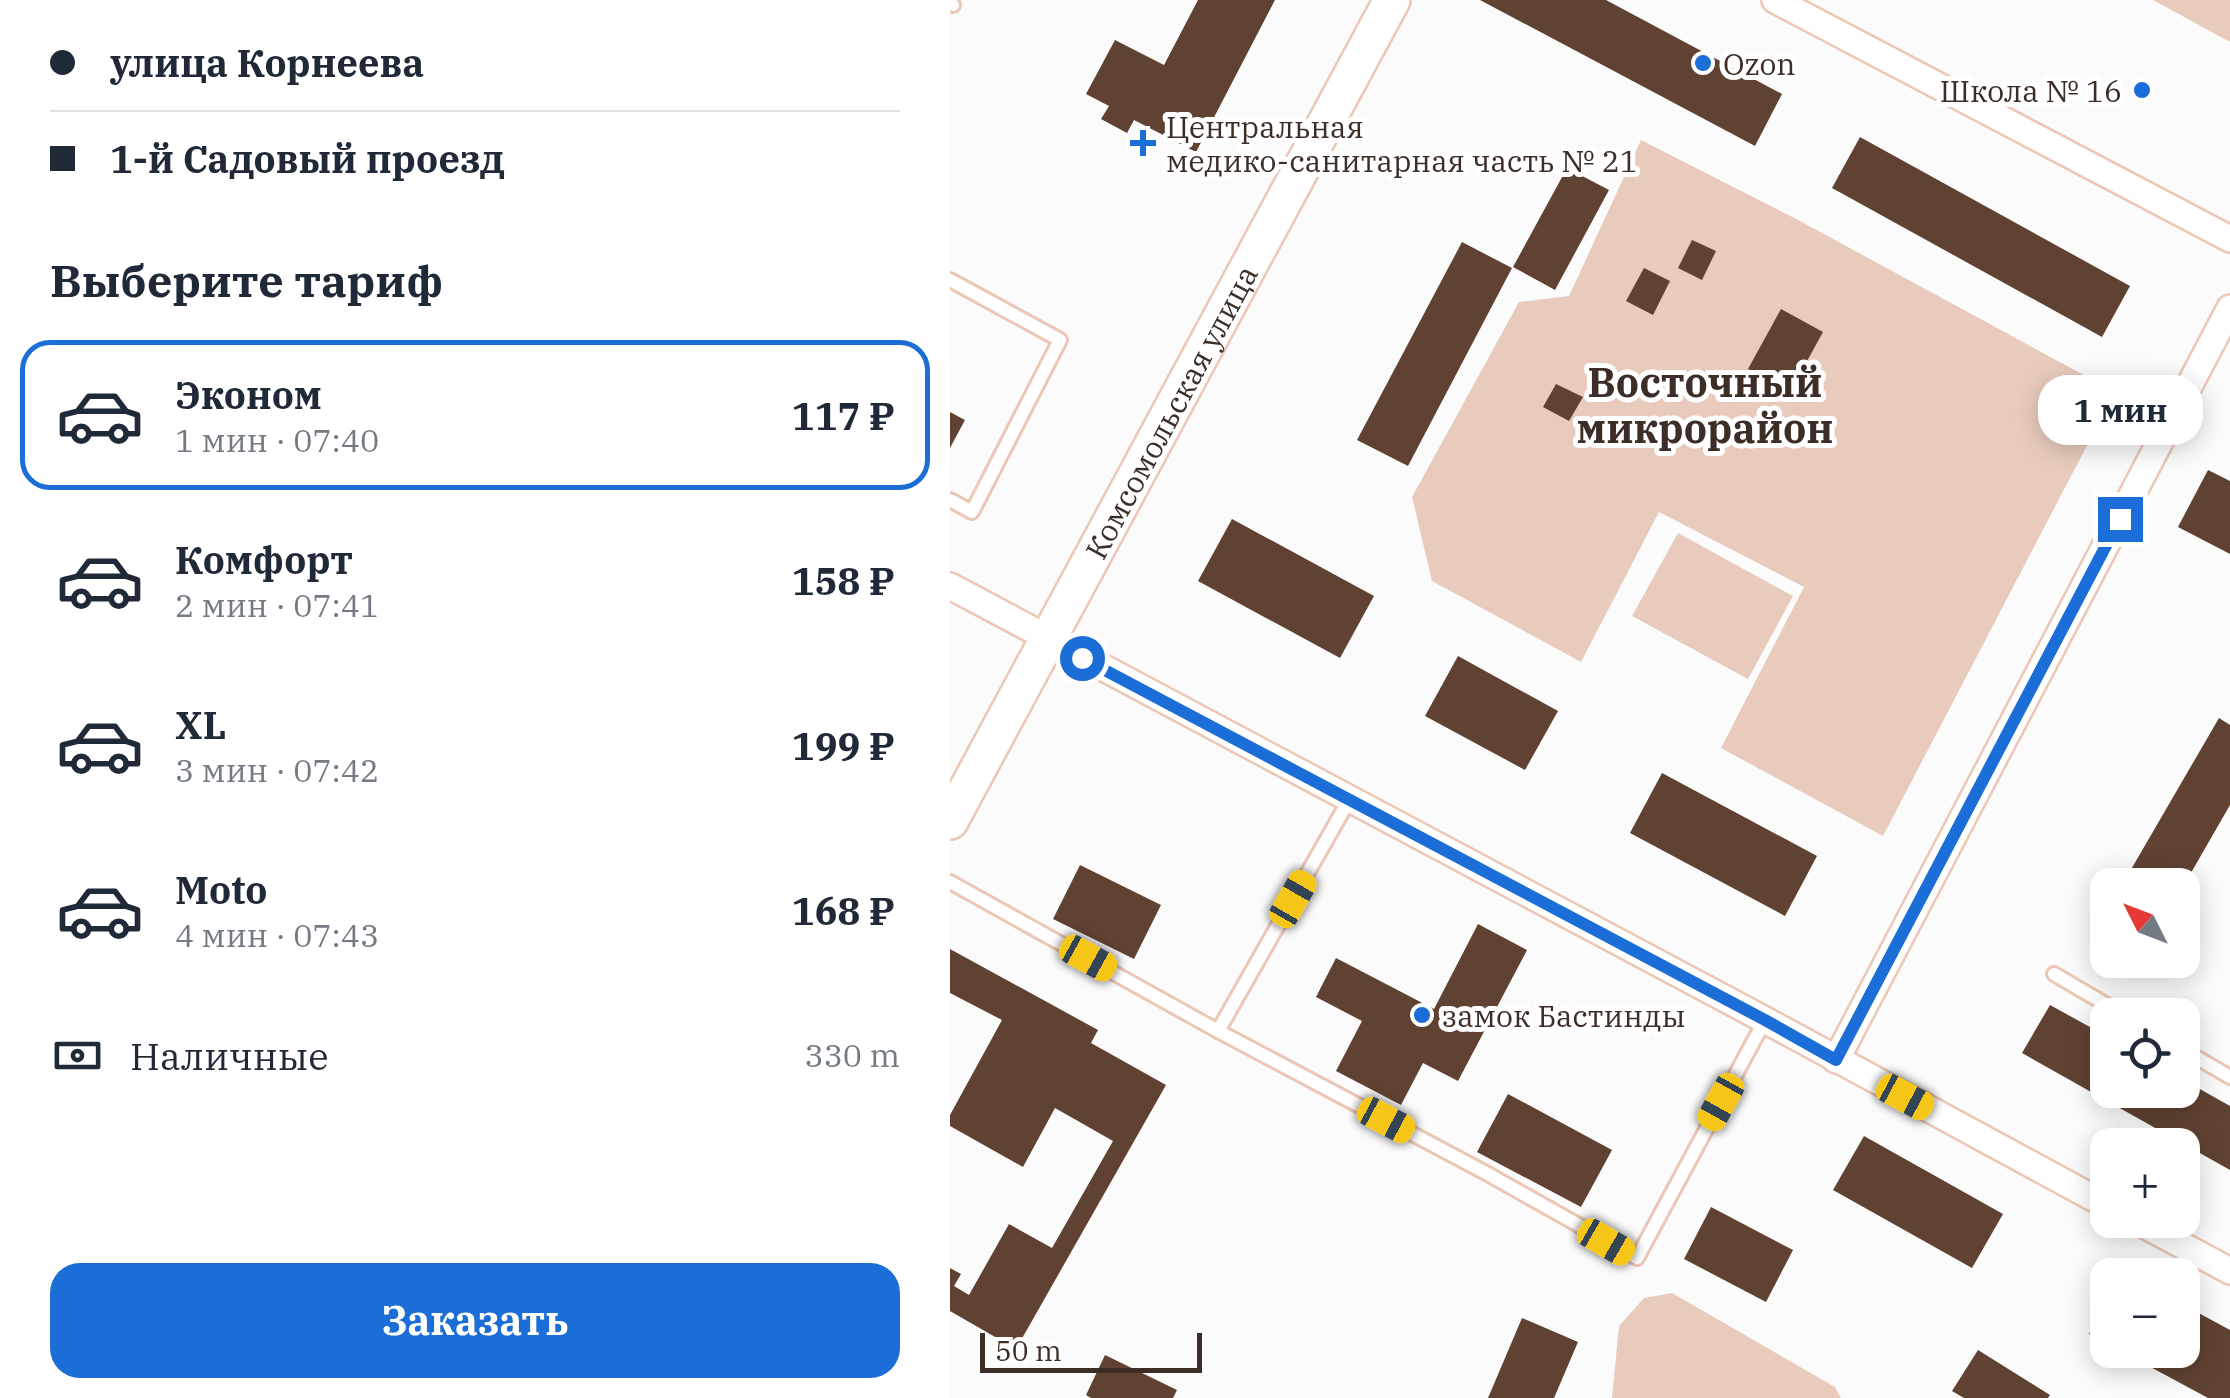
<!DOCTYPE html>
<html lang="ru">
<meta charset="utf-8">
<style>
body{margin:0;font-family:"IBM Plex Serif",serif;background:#f2f2f3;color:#1f2937;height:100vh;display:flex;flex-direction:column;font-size:38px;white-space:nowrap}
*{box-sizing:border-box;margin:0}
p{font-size:32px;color:#747a83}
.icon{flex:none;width:55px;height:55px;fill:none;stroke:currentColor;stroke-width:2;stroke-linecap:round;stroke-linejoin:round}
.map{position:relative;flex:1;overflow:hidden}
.details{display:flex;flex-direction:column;background:#fff;width:950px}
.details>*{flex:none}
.hud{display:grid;align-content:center;height:220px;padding:0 50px;background:#fff}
.needle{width:65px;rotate:312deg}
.fabs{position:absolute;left:1140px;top:868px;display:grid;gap:20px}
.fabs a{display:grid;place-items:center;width:110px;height:110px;border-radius:20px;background:#fff;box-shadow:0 5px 25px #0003;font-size:50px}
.scale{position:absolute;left:30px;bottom:25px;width:222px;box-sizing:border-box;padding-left:10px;border:5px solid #3c2e27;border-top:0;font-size:28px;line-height:35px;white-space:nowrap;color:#3c2e27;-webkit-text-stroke:8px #fff;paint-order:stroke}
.end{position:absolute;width:45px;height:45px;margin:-22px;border:12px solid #1b6dd7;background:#fff;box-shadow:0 0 0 5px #fff}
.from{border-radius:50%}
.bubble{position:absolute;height:70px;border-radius:30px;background:#fff;box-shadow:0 5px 25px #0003;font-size:32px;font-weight:700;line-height:70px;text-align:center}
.car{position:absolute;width:30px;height:60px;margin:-30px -15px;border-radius:12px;box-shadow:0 0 8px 2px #0007;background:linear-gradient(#f5c518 24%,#345 0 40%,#f5c518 0 76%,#345 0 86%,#f5c518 0)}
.hud b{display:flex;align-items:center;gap:35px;height:95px;font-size:38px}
.hud b+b{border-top:2px solid #e0e1e3}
.hud i{width:25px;height:25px;background:#1f2937}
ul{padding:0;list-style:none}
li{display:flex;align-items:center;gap:30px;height:150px;margin:0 20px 15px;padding:0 30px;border:5px solid transparent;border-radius:30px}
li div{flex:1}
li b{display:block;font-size:38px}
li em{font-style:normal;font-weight:700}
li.on{border-color:#1b6dd7}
li>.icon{width:90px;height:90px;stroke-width:1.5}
h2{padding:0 50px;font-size:45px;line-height:120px}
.pay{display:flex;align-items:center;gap:25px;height:110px;padding:0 50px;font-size:38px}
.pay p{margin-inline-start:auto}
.primary-button{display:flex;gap:20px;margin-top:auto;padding:20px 50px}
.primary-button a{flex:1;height:115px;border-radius:30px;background:#1b6dd7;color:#fff;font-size:40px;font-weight:700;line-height:115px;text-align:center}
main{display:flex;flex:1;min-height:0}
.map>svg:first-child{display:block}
.green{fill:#e8cbbd}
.building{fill:#604232}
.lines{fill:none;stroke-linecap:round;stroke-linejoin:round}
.lane-casing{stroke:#ecc7b5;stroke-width:18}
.street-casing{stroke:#ecc7b5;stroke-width:30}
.secondary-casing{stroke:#ecc7b5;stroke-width:40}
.lane{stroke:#fff;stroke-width:12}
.street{stroke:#fff;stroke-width:25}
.secondary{stroke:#fff;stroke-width:35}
.route{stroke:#1b6dd7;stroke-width:12}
.poi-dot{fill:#1b6dd7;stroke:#fff;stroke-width:4}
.labels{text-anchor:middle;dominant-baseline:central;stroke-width:10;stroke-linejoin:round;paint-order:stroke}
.poi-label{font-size:30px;fill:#3c2e27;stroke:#fff;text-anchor:start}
.street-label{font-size:30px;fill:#3c2e27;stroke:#fff}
.district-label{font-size:40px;font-weight:bold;fill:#3c2e27;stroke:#fff}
</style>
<main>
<section class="details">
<div class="hud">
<b><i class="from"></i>улица Корнеева</b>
<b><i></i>1-й Садовый проезд</b>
</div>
<h2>Выберите тариф</h2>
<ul>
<li class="on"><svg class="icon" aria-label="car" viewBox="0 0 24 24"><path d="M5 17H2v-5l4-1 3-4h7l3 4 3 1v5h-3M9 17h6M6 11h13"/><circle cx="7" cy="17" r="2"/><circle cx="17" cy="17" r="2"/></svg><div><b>Эконом</b><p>1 мин · 07:40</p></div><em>117 ₽</em></li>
<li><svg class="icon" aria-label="car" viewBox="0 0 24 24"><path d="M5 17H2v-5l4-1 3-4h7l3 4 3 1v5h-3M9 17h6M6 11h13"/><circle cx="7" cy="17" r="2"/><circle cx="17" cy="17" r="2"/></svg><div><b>Комфорт</b><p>2 мин · 07:41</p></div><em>158 ₽</em></li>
<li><svg class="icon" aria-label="car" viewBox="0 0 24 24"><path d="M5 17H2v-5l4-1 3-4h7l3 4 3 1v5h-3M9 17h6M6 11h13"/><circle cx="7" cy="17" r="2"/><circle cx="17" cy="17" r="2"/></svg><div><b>XL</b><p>3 мин · 07:42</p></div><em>199 ₽</em></li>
<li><svg class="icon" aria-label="car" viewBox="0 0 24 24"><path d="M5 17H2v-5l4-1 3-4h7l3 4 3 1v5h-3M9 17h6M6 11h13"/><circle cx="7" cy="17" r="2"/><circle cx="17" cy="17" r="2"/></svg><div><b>Moto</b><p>4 мин · 07:43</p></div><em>168 ₽</em></li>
</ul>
<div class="pay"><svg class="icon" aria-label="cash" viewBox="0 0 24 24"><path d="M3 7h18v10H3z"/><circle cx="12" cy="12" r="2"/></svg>Наличные<p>330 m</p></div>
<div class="primary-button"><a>Заказать</a></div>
</section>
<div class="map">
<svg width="1280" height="1398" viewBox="0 0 1280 1398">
<rect width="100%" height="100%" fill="#fbfbfb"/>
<g class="green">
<path d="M 1203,0 L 1280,0 L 1280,42 Z"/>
<path d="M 691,140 L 850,221 L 1165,392 L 933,836 L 771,748 L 854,587 L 709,512 L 631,662 L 482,581 L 462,497 L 569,302 L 619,296 Z"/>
<path d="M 728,533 L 843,596 L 798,679 L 682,616 Z"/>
<path d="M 722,1293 L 885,1387 L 891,1398 L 662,1398 L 669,1326 L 694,1298 Z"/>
</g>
<g class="building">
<path d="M 248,0 L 325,0 L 246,152 L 184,120 L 177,133 L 151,119 L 159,106 L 136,94 L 165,40 L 214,65 Z"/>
<path d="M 530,0 L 656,0 L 832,94 L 805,146 Z"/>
<path d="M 910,137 L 1180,286 L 1152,337 L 882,188 Z"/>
<path d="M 617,168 L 659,190 L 605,290 L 563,267 Z"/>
<path d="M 742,240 L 766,251 L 752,280 L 728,268 Z"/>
<path d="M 512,242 L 562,268 L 458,466 L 407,440 Z"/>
<path d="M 694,268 L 720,281 L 703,315 L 676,301 Z"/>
<path d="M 831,309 L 873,332 L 840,392 L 798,369 Z"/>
<path d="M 606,384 L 633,397 L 619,421 L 593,407 Z"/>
<path d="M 0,412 L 15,420 L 0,448 Z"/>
<path d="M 1258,470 L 1280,481 L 1280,554 L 1228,527 Z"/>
<path d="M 282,519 L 424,596 L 390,658 L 248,581 Z"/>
<path d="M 508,656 L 608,711 L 575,770 L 475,716 Z"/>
<path d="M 1269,718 L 1280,725 L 1280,805 L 1234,885 L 1172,885 Z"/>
<path d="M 712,773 L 867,856 L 835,916 L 680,833 Z"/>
<path d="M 130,865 L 211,905 L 184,959 L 103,919 Z"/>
<path d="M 528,924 L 577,950 L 508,1081 L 473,1063 L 451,1105 L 386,1071 L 412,1021 L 366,997 L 386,958 L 484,1009 Z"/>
<path d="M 0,949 L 148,1030 L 141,1043 L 216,1085 L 66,1349 L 0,1311 L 0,1268 L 11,1274 L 4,1286 L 19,1295 L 59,1224 L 102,1248 L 163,1141 L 105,1108 L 73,1167 L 0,1126 L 0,1115 L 52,1020 L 0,993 Z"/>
<path d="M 1100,1005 L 1158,1037 L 1158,1090 L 1232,1090 L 1232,1079 L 1280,1106 L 1280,1170 L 1072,1053 Z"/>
<path d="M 558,1094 L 662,1150 L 631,1207 L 527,1152 Z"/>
<path d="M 914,1136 L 1053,1214 L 1022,1268 L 883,1190 Z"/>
<path d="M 761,1207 L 843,1250 L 816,1302 L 734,1259 Z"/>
<path d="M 1158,1300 L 1158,1344 L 1139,1334 Z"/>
<path d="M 1232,1304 L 1280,1330 L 1280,1398 L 1258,1398 L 1169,1350 L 1232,1350 Z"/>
<path d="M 572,1318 L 628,1342 L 604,1398 L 538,1398 Z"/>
<path d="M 1028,1350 L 1100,1395 L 1098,1398 L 1014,1398 L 1002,1391 Z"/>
<path d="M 155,1355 L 227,1390 L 223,1398 L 141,1398 L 136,1395 Z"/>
</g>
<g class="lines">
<defs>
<g id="lane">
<path d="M 0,3 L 3,5"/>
<path d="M 0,280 L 110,340 L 22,512 L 0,500"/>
<path d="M 0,882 L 268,1031 L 536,1173 L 687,1258 L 815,1020"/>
<path d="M 1104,974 L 1174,1015"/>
<path d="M 268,1031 L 399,800"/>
<path d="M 1232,1049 L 1280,1077"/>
</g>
<g id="street">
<path d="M 825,0 L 1280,239"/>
<path d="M 0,586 L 815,1020 L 1158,1206"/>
<path d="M 886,1060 L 1280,308"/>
<path d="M 1185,1220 L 1280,1271"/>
</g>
<g id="secondary">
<path id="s1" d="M 0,821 L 442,0"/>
</g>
</defs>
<use href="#lane" class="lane-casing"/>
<use href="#street" class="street-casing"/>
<use href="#secondary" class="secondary-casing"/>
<use href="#lane" class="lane"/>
<use href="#street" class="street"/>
<use href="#secondary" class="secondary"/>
</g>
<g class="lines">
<path class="route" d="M 132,658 L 815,1020 L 886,1060 L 1170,519"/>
</g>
<g class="poi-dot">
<circle cx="753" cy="63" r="10"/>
<circle cx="1192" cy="90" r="10"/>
<path d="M188 128h10v10h10v10h-10v10h-10v-10h-10v-10h10z"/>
<circle cx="472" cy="1015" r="10"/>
</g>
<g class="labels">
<g class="poi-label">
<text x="773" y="63">Ozon</text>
<text x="1172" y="90" text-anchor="end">Школа № 16</text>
<text x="216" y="126">Центральная<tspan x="216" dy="34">медико-санитарная часть № 21</tspan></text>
<text x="492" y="1015">замок Бастинды</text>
</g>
<g class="street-label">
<text stroke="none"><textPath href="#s1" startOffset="465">Комсомольская улица</textPath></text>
</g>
<g class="district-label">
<text x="755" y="382">Восточный<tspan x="755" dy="46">микрорайон</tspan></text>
</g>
</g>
</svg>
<div class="fabs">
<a><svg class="needle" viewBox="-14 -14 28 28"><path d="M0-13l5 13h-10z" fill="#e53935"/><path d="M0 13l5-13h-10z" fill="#747a83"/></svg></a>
<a><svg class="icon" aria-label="locate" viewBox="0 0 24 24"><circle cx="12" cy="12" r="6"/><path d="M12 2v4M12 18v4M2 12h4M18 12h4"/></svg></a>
<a>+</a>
<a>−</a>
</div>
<div class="scale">50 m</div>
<i class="end from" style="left:132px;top:658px"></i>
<i class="end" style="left:1170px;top:519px"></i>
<div class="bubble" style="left:1088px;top:375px;width:165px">1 мин</div>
<i class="car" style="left:343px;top:899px;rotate:30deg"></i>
<i class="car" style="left:138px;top:958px;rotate:119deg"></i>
<i class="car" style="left:955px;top:1097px;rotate:118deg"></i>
<i class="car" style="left:771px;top:1102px;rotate:209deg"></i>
<i class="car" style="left:436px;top:1120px;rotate:118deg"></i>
<i class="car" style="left:656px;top:1242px;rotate:120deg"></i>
</div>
</main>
